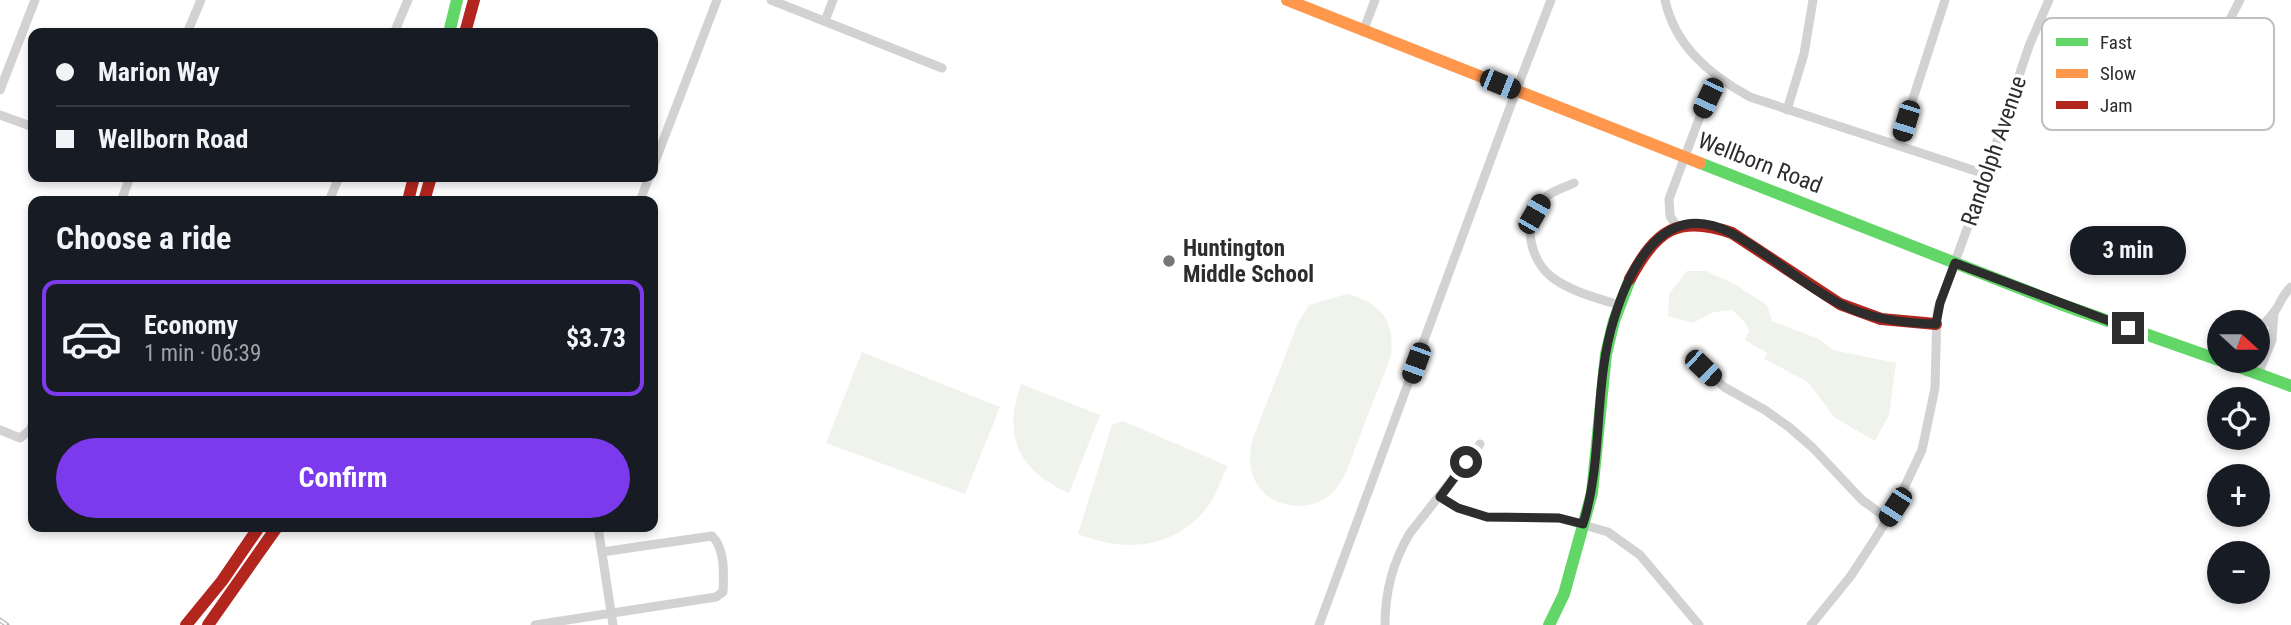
<!DOCTYPE html>
<meta charset="utf-8">
<style>
body{margin:0;font-family:"Roboto Condensed",sans-serif;background:#242831;color:#f1f3f6;height:100vh;display:flex;flex-direction:column;font-size:26px;white-space:nowrap}
*{box-sizing:border-box;margin:0}
p{font-size:23px;color:#9ea1a6}
.icon{flex:none;width:38px;height:38px;fill:none;stroke:currentColor;stroke-width:2;stroke-linecap:round;stroke-linejoin:round}
.map{position:relative;flex:1;overflow:hidden}
.sheet{position:absolute;left:28px;top:196px;width:630px;height:336px;display:flex;flex-direction:column;background:#171b24;border-radius:14px;box-shadow:0 4px 10px #0003}
.sheet>*{flex:none}
.hud{position:absolute;left:28px;top:28px;width:630px;height:154px;border-radius:14px;box-shadow:0 4px 10px #0003;display:grid;align-content:center;height:154px;padding:0 28px;background:#171b24}
.needle{width:46px;rotate:111deg}
.fabs{position:absolute;left:2207px;top:310px;display:grid;gap:14px}
.fabs a{display:grid;place-items:center;width:63px;height:63px;border-radius:50%;background:#171b24;box-shadow:0 4px 10px #0003;font-size:35px}
.end{position:absolute;width:32px;height:32px;margin:-16px;border:9px solid #2d2d2d;background:#fff;box-shadow:0 0 0 4px #fff}
.from{border-radius:50%}
.bubble{position:absolute;height:49px;border-radius:24px;background:#171b24;box-shadow:0 4px 10px #0003;font-size:23px;font-weight:700;line-height:49px;text-align:center}
.car{position:absolute;width:21px;height:42px;margin:-21px -10px;border-radius:9px;box-shadow:0 0 5px 2px #0007;background:linear-gradient(#222 24%,#8ab4d8 0 40%,#222 0 76%,#8ab4d8 0 86%,#222 0)}
.hud b{display:flex;align-items:center;gap:24px;height:66px;font-size:26px}
.hud b+b{border-top:2px solid #363941}
.hud i{width:18px;height:18px;background:#f1f3f6}
ul{padding:0;list-style:none}
li{display:flex;align-items:center;gap:21px;height:116px;margin:0 14px 10px;padding:0 14px;border:4px solid #363941;border-radius:14px}
li div{flex:1}
li b{display:block;font-size:26px}
li em{font-style:normal;font-weight:700}
li.selected{border-color:#7c3aed}
li>.icon{width:63px;height:63px;stroke-width:1.5}
h2{padding:0 28px;font-size:32px;line-height:84px}
.action{display:flex;gap:14px;margin-top:auto;padding:14px 28px}
.action a{flex:1;height:80px;border-radius:42px;background:#7c3aed;color:#fff;font-size:28px;font-weight:700;line-height:80px;text-align:center}
.map>svg:first-child{display:block}
.green{fill:#eff3ec}
.lines{fill:none;stroke-linecap:round;stroke-linejoin:round}
.street{stroke:#d2d2d2;stroke-width:9}
.fast{stroke:#63d668;stroke-width:12}
.slow{stroke:#ff974d;stroke-width:12}
.jam{stroke:#b3261e;stroke-width:12}
.rail-casing{stroke:#b9b9b9;stroke-width:5}
.rail{stroke:#fff;stroke-width:2.5;stroke-dasharray:8;stroke-linecap:butt}
.route{stroke:#2d2d2d;stroke-width:9}
.poi-dot{fill:#767676;stroke:#fff;stroke-width:2.5}
.labels{text-anchor:middle;dominant-baseline:central;stroke-width:7;stroke-linejoin:round;paint-order:stroke}
.street-label{font-size:23px;fill:#2d2d2d;stroke:#fff}
.poi-label{font-size:23px;font-weight:bold;fill:#2d2d2d;stroke:#fff;text-anchor:start}
.key{fill:#fff;stroke:#c0c0c0;stroke-width:2}
.key-label{font-size:19px;fill:#2d2d2d}
</style>
<div class="map">
<svg width="2291" height="625" viewBox="0 0 2291 625">
<rect width="100%" height="100%" fill="#fff"/>
<g class="green">
<path d="M 1687,271 L 1706,271 L 1736,285 L 1767,305 L 1772,321 L 1819,339 L 1833,350 L 1896,363 L 1889,415 L 1875,441 L 1835,418 L 1808,382 L 1764,359 L 1767,353 L 1745,340 L 1749,331 L 1745,322 L 1732,310 L 1714,312 L 1693,323 L 1668,316 L 1669,294 Z"/>
<path d="M 1347,294 C 1381,303 1395,320 1391,356 C 1380,384 1369,412 1358,441 C 1351,458 1346,480 1332,493 C 1315,511 1281,509 1264,493 C 1248,477 1248,457 1253,438 L 1298,323 L 1309,305 Z"/>
<path d="M 862,352 L 1000,407 L 965,494 L 826,443 Z"/>
<path d="M 1021,384 L 1100,415 L 1069,493 C 1019,471 1002,437 1021,384 Z"/>
<path d="M 1123,421 L 1228,466 C 1221,479 1215,498 1206,509 C 1172,550 1124,552 1078,534 L 1112,425 Z"/>
</g>
<g class="lines">
<g class="street">
<path d="M 771,0 L 942,68"/>
<path d="M 1665,0 C 1675,46 1710,75 1750,97 L 1985,174"/>
<path d="M 825,21 L 833,0"/>
<path d="M 1364,29 L 1375,0"/>
<path d="M 187,33 L 201,0"/>
<path d="M 394,33 L 408,0"/>
<path d="M 2223,33 L 2240,0"/>
<path d="M 0,90 L 35,0"/>
<path d="M 1787,110 L 1804,54 L 1813,0"/>
<path d="M 0,115 L 33,127"/>
<path d="M 1898,145 L 1945,0"/>
<path d="M 653,167 L 717,0"/>
<path d="M 1574,183 C 1563,188 1549,192 1541,201 C 1521,224 1531,262 1553,278 C 1572,292 1597,298 1619,305"/>
<path d="M 121,201 L 130,177"/>
<path d="M 329,201 L 339,177"/>
<path d="M 640,201 L 649,177"/>
<path d="M 1677,227 L 1670,216 L 1669,199 L 1702,111 L 1721,79"/>
<path d="M 2258,334 C 2262,324 2269,319 2275,311 C 2281,302 2283,294 2291,287"/>
<path d="M 1703,368 L 1724,387 L 1765,410 L 1789,427 L 1813,448 L 1862,500 L 1888,519"/>
<path d="M 2258,374 L 2272,340 L 2274,312"/>
<path d="M 0,430 L 20,438 L 30,430 L 33,423"/>
<path d="M 1440,497 L 1458,508 L 1487,517 L 1559,518 L 1608,532 L 1640,555 L 1699,625"/>
<path d="M 598,527 L 613,625"/>
<path d="M 535,625 L 716,597 L 723,592 C 724,574 725,548 712,536 L 602,552"/>
<path d="M 1319,625 L 1516,91 L 1551,0"/>
<path d="M 1385,625 C 1385,592 1393,561 1410,533 L 1480,444"/>
<path d="M 1811,625 L 1850,577 L 1873,542 L 1895,507 L 1922,450 L 1935,388 L 1937,311 L 1971,218 L 2029,46 L 2049,0"/>
</g>
<g class="fast">
<path d="M 449,33 L 457,0"/>
<path d="M 1700,163 L 2060,304 L 2219,360"/>
<path d="M 2220,360 L 2291,386"/>
<path d="M 1549,625 L 1564,594 L 1592,493 L 1606,354 L 1614,321 L 1630,279"/>
</g>
<path class="slow" d="M 1287,0 L 1700,163"/>
<g class="jam">
<path d="M 465,33 L 474,0"/>
<path d="M 408,201 L 414,177"/>
<path d="M 424,201 L 431,177"/>
<path d="M 1630,279 C 1656,230 1678,214 1732,233 L 1840,304 L 1881,319 L 1936,324"/>
<path d="M 186,625 L 222,581 L 259,527"/>
<path d="M 208,625 L 277,527"/>
</g>
<defs>
<path id="rail" d="M 0,620 L 7,625"/>
</defs>
<use href="#rail" class="rail-casing"/>
<use href="#rail" class="rail"/>
</g>
<g class="lines">
<path class="route" d="M 1466,462 L 1440,497 L 1458,508 L 1487,517 L 1559,518 L 1583,524 C 1604,457 1593,385 1614,319 C 1630,266 1665,198 1731,233 C 1769,253 1800,283 1838,303 C 1869,319 1902,323 1936,324 L 1940,303 L 1955,263 L 2128,328"/>
</g>
<circle class="poi-dot" cx="1169" cy="261" r="7"/>
<g class="labels">
<g class="street-label">
<text transform="translate(1994 151) rotate(-71)">Randolph Avenue</text>
<text transform="translate(1760 163) rotate(21)">Wellborn Road</text>
</g>
<g class="poi-label">
<text x="1183" y="248">Huntington<tspan x="1183" dy="26">Middle School</tspan></text>
</g>
</g>
<rect x="2042" y="18" width="232" height="112" rx="10" class="key"/>
<rect x="2056" y="38" width="32" height="8" fill="#63d668"/>
<rect x="2056" y="69" width="32" height="9" fill="#ff974d"/>
<rect x="2056" y="101" width="32" height="8" fill="#b3261e"/>
<g class="key-label">
<text x="2100" y="49">Fast</text>
<text x="2100" y="80">Slow</text>
<text x="2100" y="112">Jam</text>
</g>
</svg>
<div class="fabs">
<a><svg class="needle" viewBox="-14 -14 28 28"><path d="M0-13l5 13h-10z" fill="#e53935"/><path d="M0 13l5-13h-10z" fill="#9ea1a6"/></svg></a>
<a><svg class="icon" aria-label="locate" viewBox="0 0 24 24"><circle cx="12" cy="12" r="6"/><path d="M12 2v4M12 18v4M2 12h4M18 12h4"/></svg></a>
<a>+</a>
<a>−</a>
</div>
<i class="end from" style="left:1466px;top:462px"></i>
<i class="end" style="left:2128px;top:328px"></i>
<div class="bubble" style="left:2070px;top:226px;width:116px">3 min</div>
<i class="car" style="left:1500px;top:84px;rotate:112deg"></i>
<i class="car" style="left:1708px;top:98px;rotate:205deg"></i>
<i class="car" style="left:1906px;top:121px;rotate:197deg"></i>
<i class="car" style="left:1534px;top:214px;rotate:30deg"></i>
<i class="car" style="left:1416px;top:363px;rotate:200deg"></i>
<i class="car" style="left:1703px;top:368px;rotate:134deg"></i>
<i class="car" style="left:1895px;top:507px;rotate:213deg"></i>
<div class="hud">
<b><i class="from"></i>Marion Way</b>
<b><i></i>Wellborn Road</b>
</div>
<section class="sheet">
<h2>Choose a ride</h2>
<ul>
<li class="selected"><svg class="icon" aria-label="car" viewBox="0 0 24 24"><path d="M5 17H2v-5l4-1 3-4h7l3 4 3 1v5h-3M9 17h6M6 11h13"/><circle cx="7" cy="17" r="2"/><circle cx="17" cy="17" r="2"/></svg><div><b>Economy</b><p>1 min · 06:39</p></div><em>$3.73</em></li>
</ul>
<div class="action"><a>Confirm</a></div>
</section>
</div>
